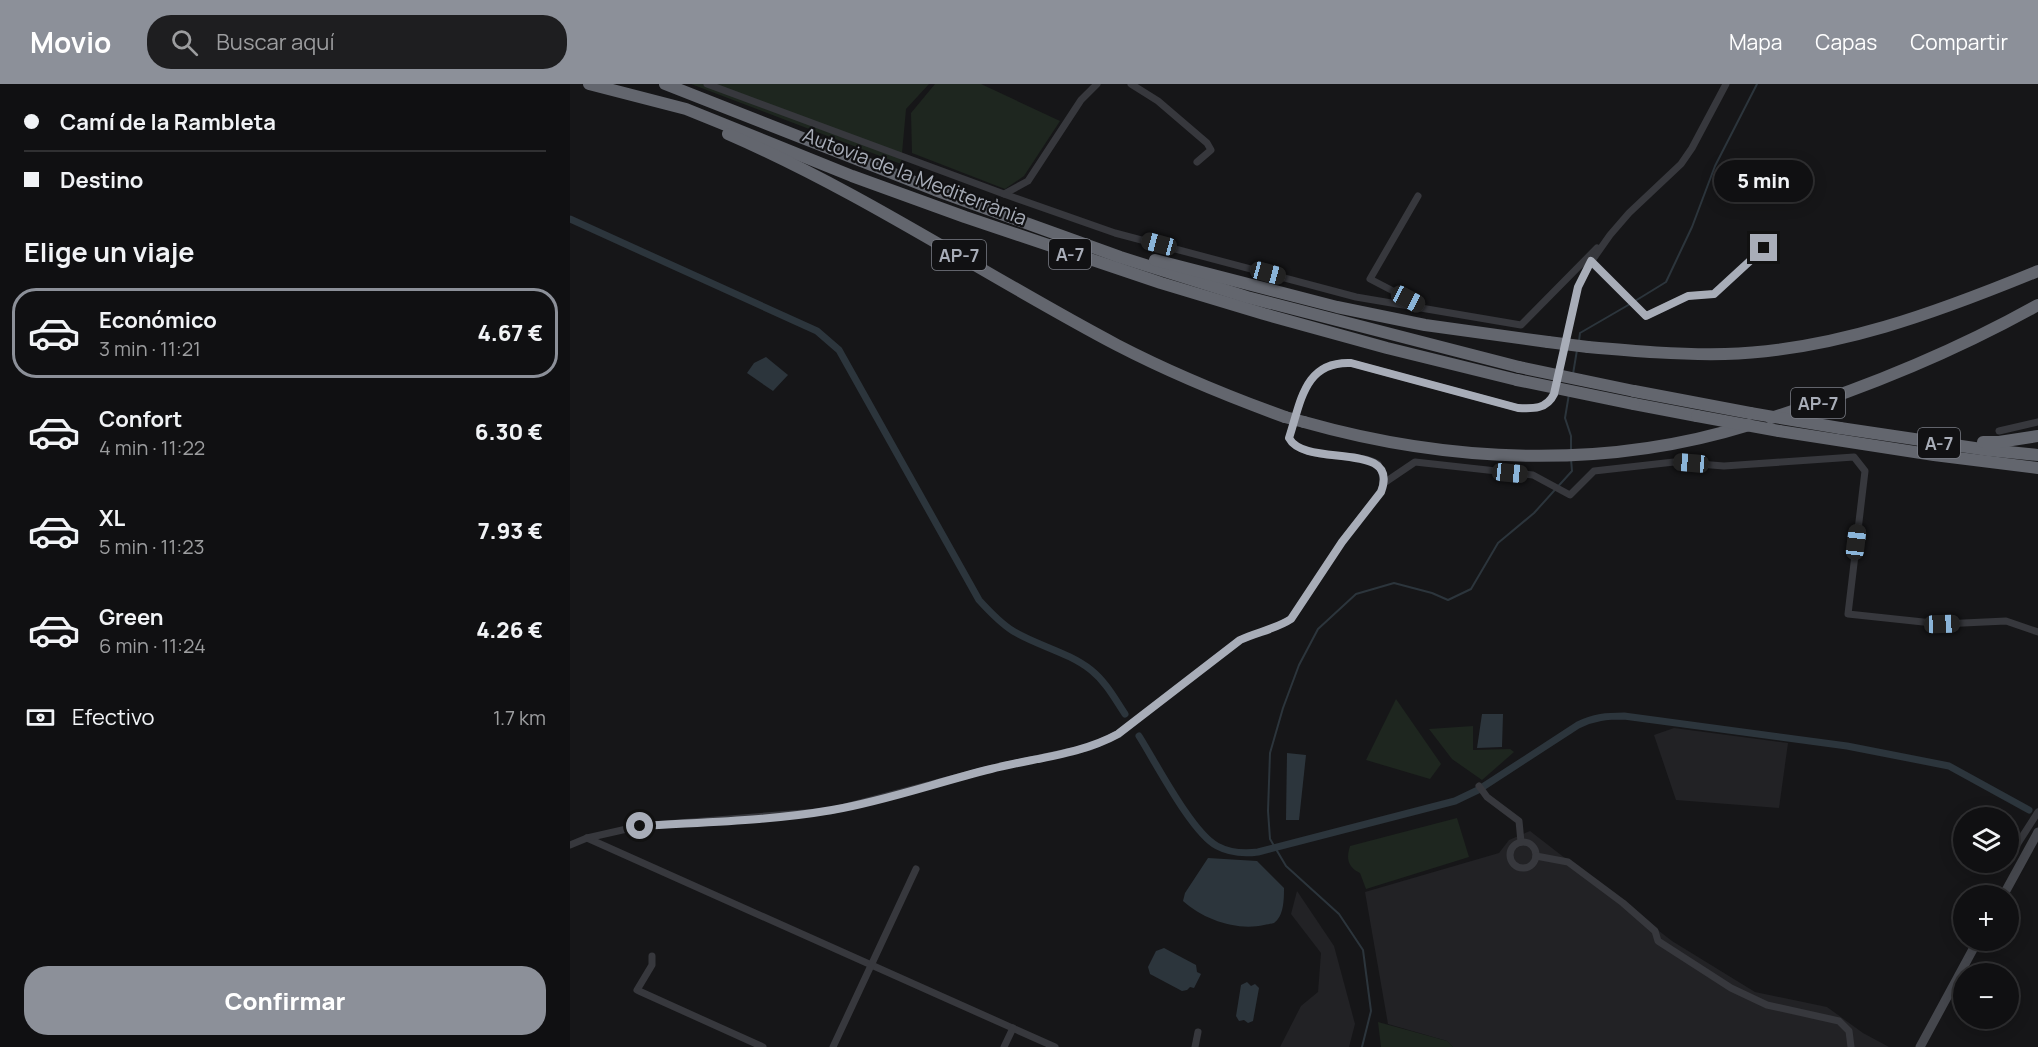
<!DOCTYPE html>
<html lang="es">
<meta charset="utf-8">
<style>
body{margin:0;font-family:Manrope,sans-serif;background:#1e1e20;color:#f1f3f6;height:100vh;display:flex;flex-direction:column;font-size:22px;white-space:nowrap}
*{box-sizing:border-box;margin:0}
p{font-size:20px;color:#9c9d9f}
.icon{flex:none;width:33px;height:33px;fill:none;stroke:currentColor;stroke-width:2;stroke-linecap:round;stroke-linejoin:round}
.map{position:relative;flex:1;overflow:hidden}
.details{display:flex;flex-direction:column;background:#101012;width:570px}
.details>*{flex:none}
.banner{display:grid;align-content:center;height:132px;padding:0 24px;background:#101012}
.tools{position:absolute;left:1383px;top:723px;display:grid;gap:12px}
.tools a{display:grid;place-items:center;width:66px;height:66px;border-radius:50%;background:#101012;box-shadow:0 3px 15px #0003,0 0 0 2px #303032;font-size:30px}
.end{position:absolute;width:27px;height:27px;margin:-14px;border:8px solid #a8adb8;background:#111;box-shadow:0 0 0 3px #111}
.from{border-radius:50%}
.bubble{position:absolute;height:42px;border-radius:21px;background:#101012;box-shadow:0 3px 15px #0003,0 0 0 2px #303032;font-size:20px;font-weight:800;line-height:42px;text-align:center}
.car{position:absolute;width:18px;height:36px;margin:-18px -9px;border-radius:8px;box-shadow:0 0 4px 2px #0007;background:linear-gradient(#222 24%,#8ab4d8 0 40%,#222 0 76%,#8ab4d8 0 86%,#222 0)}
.banner b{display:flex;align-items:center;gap:21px;height:57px;font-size:22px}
.banner b+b{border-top:2px solid #303032}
.banner i{width:15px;height:15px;background:#f1f3f6}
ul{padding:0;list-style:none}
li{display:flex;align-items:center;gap:18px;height:90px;margin:0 12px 9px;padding:0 12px;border:3px solid transparent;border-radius:24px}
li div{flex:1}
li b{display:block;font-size:22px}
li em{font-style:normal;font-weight:800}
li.active{border-color:#8c9099}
li>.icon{width:54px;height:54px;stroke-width:1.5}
h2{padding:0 24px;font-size:27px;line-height:72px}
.pay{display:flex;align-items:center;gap:15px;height:66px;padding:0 24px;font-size:22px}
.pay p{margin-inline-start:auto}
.cta{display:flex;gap:12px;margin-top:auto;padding:12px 24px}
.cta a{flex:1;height:69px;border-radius:24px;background:#8c9099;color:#fff;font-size:24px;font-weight:800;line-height:69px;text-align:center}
header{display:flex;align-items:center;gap:36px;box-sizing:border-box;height:84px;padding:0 30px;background:#8c9099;color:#fff}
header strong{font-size:28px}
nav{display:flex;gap:33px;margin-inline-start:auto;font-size:21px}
.search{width:420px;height:54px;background:#1e1e20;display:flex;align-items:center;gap:15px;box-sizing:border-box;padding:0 21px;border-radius:24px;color:#9c9d9f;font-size:22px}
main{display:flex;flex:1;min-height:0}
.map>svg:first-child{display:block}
.built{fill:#222225}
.green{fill:#1e261f}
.water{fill:#2c353c}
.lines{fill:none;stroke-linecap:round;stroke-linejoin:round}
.stream{stroke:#2c353c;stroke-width:2}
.canal{stroke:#2c353c;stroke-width:7}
.street{stroke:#37383d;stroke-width:7}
.secondary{stroke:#45474d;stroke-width:9}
.highway{stroke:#63666e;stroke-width:12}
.highway-bridge{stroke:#63666e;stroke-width:12}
.route{stroke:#a8adb8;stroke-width:8}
.labels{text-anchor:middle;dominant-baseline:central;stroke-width:4.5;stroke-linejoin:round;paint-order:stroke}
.shield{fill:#111113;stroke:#7b7e86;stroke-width:1.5}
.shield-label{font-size:18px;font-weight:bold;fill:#a8adb8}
.street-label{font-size:20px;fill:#a8adb8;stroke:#111113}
</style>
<header>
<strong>Movio</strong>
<div class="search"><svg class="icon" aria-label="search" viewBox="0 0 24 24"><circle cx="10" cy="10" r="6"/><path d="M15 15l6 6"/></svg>Buscar aquí</div>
<nav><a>Mapa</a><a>Capas</a><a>Compartir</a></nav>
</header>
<main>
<section class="details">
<div class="banner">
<b><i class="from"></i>Camí de la Rambleta</b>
<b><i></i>Destino</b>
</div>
<h2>Elige un viaje</h2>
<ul>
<li class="active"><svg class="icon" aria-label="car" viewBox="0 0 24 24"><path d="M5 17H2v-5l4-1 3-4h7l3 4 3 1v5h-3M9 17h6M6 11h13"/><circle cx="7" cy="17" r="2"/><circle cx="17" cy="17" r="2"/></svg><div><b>Económico</b><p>3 min · 11:21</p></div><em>4.67 €</em></li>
<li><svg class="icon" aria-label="car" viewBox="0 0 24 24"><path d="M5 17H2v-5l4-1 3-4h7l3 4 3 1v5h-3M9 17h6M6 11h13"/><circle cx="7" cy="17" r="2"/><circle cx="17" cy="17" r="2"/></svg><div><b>Confort</b><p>4 min · 11:22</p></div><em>6.30 €</em></li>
<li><svg class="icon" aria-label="car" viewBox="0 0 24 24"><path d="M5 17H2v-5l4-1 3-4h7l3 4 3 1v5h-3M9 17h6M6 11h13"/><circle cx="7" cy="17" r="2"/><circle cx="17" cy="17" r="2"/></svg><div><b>XL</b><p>5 min · 11:23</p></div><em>7.93 €</em></li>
<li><svg class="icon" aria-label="car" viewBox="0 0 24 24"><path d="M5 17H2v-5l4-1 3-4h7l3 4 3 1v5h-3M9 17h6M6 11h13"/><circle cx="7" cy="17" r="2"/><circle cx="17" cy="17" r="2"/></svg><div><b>Green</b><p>6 min · 11:24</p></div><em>4.26 €</em></li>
</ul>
<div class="pay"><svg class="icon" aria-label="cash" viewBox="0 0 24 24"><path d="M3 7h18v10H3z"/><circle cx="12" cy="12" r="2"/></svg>Efectivo<p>1.7 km</p></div>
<div class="cta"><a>Confirmar</a></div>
</section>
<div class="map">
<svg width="1468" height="963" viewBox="0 0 1468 963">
<rect width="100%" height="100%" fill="#161618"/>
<g class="built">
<path d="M 1104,644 L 1218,659 L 1209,724 L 1106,716 L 1084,651 Z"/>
<path d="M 960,747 L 1102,857 L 1185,908 L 1257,923 L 1293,949 L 1319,963 L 883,963 L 877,957 L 818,940 L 795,808 L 929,769 L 939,756 Z"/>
<path d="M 727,807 L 764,862 L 785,940 L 779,963 L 710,963 L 731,922 L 748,908 L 751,869 L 721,830 Z"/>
</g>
<g class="green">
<path d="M 121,0 L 359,0 L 336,25 L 331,80 Z"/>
<path d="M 365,0 L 411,0 L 490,37 L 454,92 L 435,105 L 342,69 L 341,29 Z"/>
<path d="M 826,615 L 871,680 L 860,695 L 796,676 Z"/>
<path d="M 903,642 L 903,666 L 940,665 L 944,668 L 912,696 L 882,675 L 859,645 Z"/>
<path d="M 887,734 L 899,773 L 796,805 L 790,789 C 778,783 776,775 780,762 Z"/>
<path d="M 808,938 L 877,957 L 883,963 L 811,963 Z"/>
</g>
<g class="water">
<path d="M 196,273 L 218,291 L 203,307 L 177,289 L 184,279 Z"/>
<path d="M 912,630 L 933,630 L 932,663 L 907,664 Z"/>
<path d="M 717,669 L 736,671 L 729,736 L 716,736 Z"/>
<path d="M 638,774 L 687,777 L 714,804 C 714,815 714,832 704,839 C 701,840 698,840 694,841 C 667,847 634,836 613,817 L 615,809 Z"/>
<path d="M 594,864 L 626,881 L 627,888 L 631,890 L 624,904 L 620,903 L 617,906 L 612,907 L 580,890 L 578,883 L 586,867 Z"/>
<path d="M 677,898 L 681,902 L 685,900 L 689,904 L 683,937 L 678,939 L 674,936 L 669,937 L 666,932 L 671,901 Z"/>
</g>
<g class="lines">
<g class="stream">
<path d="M 1065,217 L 1096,198 L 1122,143 L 1145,82 L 1187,0"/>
<path d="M 1009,257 L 1010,249 L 1060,220"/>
<path d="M 1003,290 L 1007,266"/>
<path d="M 999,310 L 995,334 L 1001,352 L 1001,366"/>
<path d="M 792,963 L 801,927 L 793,866 L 769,830 L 716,782 L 700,755 L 698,727 L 700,669 L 713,624 L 729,581 L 748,545 L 786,510 L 824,499 L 862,509 L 878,516 L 901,505 L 928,459 L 964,429 L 1002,387 L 1001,375"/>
</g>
<g class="canal">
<path d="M 0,135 L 247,247 L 269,266 L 409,516 C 419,527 430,539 443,547 C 468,562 498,568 521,586 C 536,598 545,615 555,630"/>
<path d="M 569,652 C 586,679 622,749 647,762 C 660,769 673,770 688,768 L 885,717 L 908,706 L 1008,641 C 1024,633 1037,632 1054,632 L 1277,662 L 1379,682 L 1459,726"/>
</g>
<g class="street">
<path d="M 137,0 L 434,110 L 458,97 L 511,16 L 527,0"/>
<path d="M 561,0 L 588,17 L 637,59 L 641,66 L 627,78"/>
<path d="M 434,110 L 545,149 L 786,213 L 951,241 L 1027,164"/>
<path d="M 848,112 L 800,195 L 850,221"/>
<path d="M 1021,178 L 1076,232 L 1118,212 L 1144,210 L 1194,164"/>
<path d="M 1429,347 L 1468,338"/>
<path d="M 814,399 L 845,378 L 963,391 L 1000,411 L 1024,387 L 1104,378 L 1154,382 L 1284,373 L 1295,387 L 1278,530 L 1372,540 L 1436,537 L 1468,548"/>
<path d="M 909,702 L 917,713 L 949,737 L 951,758"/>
<path d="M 17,754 L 485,963"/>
<circle cx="953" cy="771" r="13"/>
<path d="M 0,761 L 17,754 L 70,742 L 260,727 L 423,684 L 520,663 L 548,650 L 670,556 C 687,548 706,545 721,535 L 772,458 L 811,407 C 815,397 813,390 808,380 C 804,378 799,376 795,375 C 775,371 730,374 719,354 C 731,318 734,277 781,279 L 948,324 C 963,325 977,325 984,310 L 1008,203 L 1021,178 L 1040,151 L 1059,129 L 1111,80 L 1122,64 L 1156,0"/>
<path d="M 1443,767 L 1468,728"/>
<path d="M 966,772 L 998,778 L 1053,819 L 1085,847 L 1088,857 L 1161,904 L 1197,921 L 1269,937 L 1279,947 L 1281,963"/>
<path d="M 67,906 L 82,881 L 82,872"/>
<path d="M 69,907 L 193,963"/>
<path d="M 263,963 L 346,785"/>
<path d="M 434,963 L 443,944"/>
<path d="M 625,963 L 628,948"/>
</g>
<g class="secondary">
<path d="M 1433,812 L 1468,748"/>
<path d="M 1350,963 L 1408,856"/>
</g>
<g class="highway">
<path d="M 19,0 L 116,25 L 282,92 L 395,133 L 591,199 L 694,230 L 817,264 L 947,296"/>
<path d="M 95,0 L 365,106 L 550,173 L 677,213 L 949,283"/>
<path d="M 158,50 C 294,109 416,192 547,261 C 601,289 657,312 715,333"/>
<path d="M 585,176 L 767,223 L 855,241 L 978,258"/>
<path d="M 1018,263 C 1063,267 1109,271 1155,270 C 1264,267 1368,228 1468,187"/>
<path d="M 1064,307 L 1180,329"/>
<path d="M 1064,320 L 1127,332"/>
<path d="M 1201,334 C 1293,305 1384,268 1468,221"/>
<path d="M 734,338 C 879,379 1034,386 1179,341"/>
<path d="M 1270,344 L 1418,366 L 1468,371"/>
<path d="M 1209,347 L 1364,371 L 1468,384"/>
<path d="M 1413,358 L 1429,358 L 1468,352"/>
</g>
<g class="highway-bridge">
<path d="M 978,258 L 1018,263"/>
<path d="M 949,283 L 1064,307"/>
<path d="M 947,296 L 1064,320"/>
<path d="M 1180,329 L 1270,344"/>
<path d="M 1127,332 L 1209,347"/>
<path d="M 715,333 L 734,338"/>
</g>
</g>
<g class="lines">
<path class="route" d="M 70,742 C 133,738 199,737 262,726 C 315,717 368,698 421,685 C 463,674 510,671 548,650 L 670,556 C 687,548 706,545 721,535 L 772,458 L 811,408 C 831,355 735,385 719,354 C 731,318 734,277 781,279 L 948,324 C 963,325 977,325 984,310 L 1008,203 L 1021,177 L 1076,232 L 1118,212 L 1144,210 L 1194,164"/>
</g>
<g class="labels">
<g class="shield">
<rect x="479" y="155" width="42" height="30" rx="4.5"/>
<rect x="362" y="156" width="54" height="30" rx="4.5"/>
<rect x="1221" y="304" width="54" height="30" rx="4.5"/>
<rect x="1348" y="344" width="42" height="30" rx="4.5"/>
</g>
<g class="shield-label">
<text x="500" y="170">A-7</text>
<text x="389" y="171">AP-7</text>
<text x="1248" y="319">AP-7</text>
<text x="1369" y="359">A-7</text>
</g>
<g class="street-label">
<text transform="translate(345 92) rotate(21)">Autovia de la Mediterrània</text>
</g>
</g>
</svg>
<div class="tools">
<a><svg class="icon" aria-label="layers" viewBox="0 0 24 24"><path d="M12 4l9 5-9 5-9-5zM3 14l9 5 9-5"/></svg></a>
<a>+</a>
<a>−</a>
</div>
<i class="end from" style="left:70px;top:742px"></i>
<i class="end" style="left:1194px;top:164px"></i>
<div class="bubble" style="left:1144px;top:76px;width:99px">5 min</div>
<i class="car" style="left:589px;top:160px;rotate:285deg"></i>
<i class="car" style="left:698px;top:189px;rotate:105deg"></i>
<i class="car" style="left:838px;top:215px;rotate:118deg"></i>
<i class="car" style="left:1121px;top:379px;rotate:275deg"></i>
<i class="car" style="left:940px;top:389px;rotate:96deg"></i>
<i class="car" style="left:1286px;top:458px;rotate:7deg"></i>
<i class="car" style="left:1372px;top:540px;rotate:88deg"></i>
</div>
</main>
